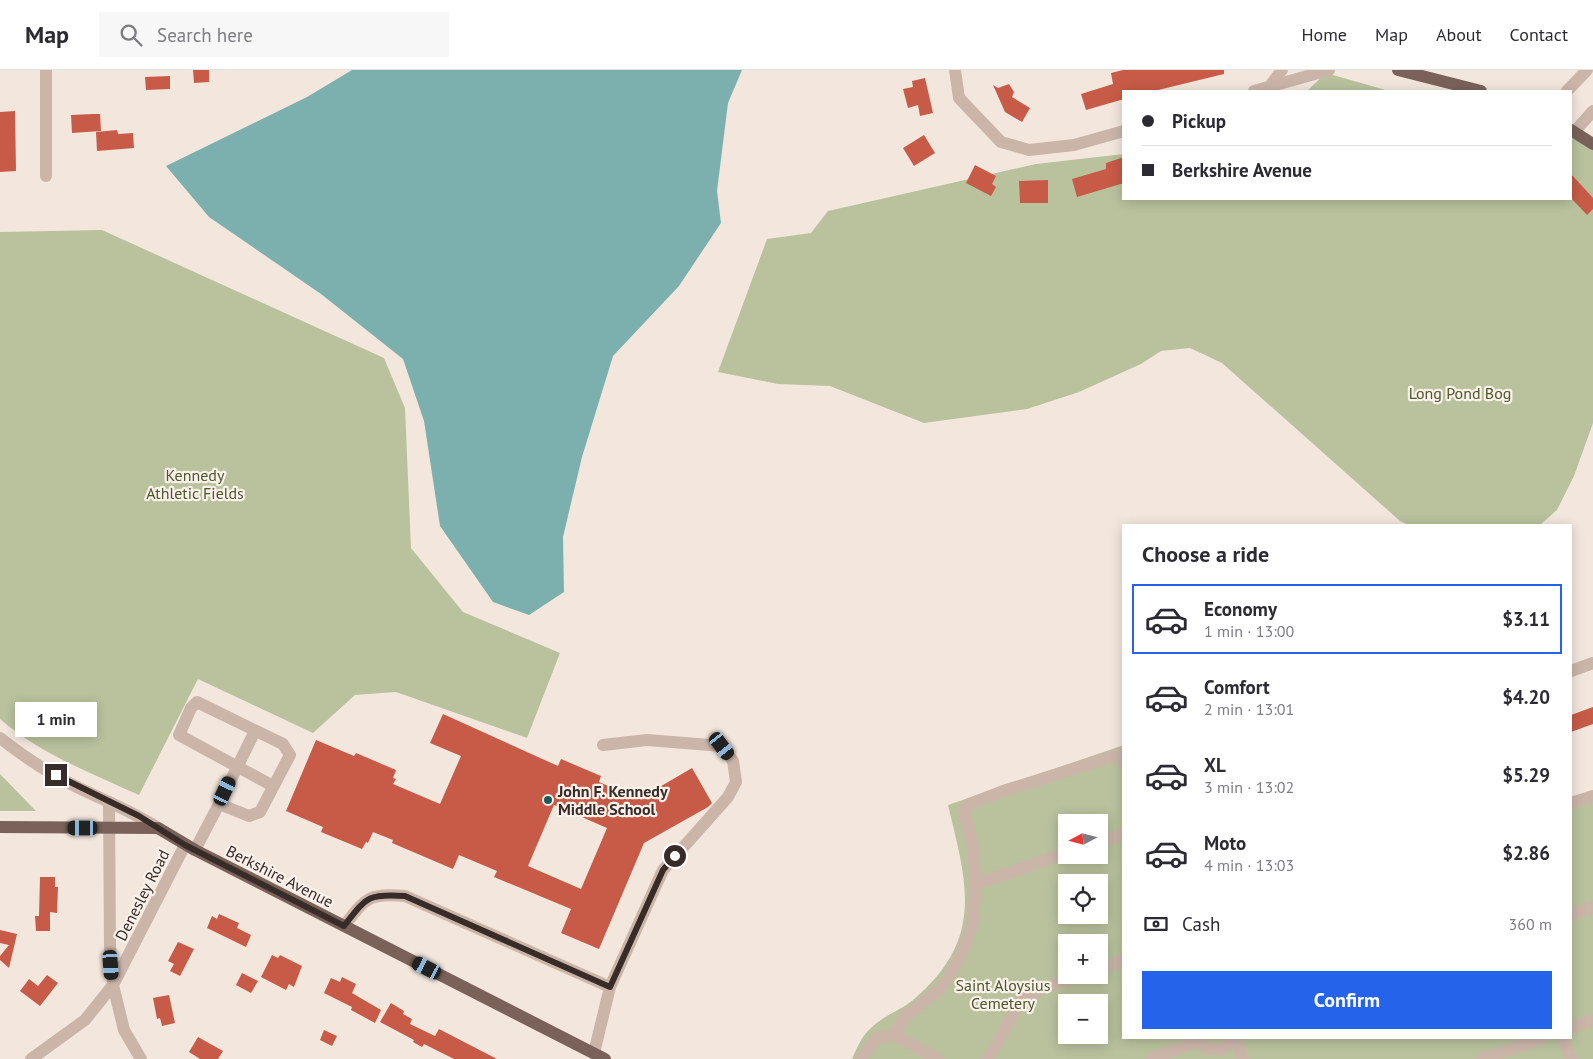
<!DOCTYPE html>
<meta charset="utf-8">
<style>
body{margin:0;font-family:"PT Sans",sans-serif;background:#f7f7f7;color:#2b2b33;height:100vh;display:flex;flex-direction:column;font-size:19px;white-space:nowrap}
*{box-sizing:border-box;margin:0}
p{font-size:16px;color:#7c7c81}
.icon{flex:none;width:28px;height:28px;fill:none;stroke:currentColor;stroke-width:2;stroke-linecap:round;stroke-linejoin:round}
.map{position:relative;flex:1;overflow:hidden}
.details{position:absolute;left:1122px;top:454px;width:450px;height:515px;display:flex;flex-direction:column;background:#fff;border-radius:0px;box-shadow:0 2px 12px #0003}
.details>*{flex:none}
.hud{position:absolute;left:1122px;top:20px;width:450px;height:110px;border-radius:0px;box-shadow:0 2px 12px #0003;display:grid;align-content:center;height:110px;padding:0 20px;background:#fff}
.needle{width:32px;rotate:263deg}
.buttons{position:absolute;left:1058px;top:744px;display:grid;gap:10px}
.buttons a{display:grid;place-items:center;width:50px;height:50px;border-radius:0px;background:#fff;box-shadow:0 2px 12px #0003;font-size:25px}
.end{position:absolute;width:22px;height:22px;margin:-11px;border:6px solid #382c29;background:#fff;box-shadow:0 0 0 2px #fff}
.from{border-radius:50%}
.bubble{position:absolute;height:35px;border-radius:0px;background:#fff;box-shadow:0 2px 12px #0003;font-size:16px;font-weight:800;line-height:35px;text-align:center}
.car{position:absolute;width:15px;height:30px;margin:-15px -8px;border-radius:6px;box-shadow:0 0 4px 1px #0007;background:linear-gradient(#222 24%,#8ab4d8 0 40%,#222 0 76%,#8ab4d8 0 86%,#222 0)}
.hud b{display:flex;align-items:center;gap:18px;height:48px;font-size:19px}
.hud b+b{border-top:1px solid #e1e1e2}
.hud i{width:12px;height:12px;background:#2b2b33}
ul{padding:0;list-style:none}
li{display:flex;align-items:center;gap:15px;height:70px;margin:0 10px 8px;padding:0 10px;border:2px solid transparent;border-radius:0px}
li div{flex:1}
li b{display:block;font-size:19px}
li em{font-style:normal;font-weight:800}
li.on{border-color:#2563eb}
li>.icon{width:45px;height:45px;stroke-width:1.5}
h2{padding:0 20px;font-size:22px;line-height:60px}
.pay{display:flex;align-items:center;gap:12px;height:55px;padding:0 20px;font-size:19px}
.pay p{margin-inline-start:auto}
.cta{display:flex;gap:10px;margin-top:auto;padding:10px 20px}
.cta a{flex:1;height:58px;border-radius:0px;background:#2563eb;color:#fff;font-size:20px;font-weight:800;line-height:58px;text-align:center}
header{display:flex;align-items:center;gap:30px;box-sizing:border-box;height:70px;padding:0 25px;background:#fff;border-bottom:1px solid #e1e1e2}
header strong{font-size:24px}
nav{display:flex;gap:28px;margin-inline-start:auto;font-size:18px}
.search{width:350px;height:45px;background:#f7f7f7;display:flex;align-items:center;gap:12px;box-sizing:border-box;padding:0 18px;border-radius:0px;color:#7c7c81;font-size:19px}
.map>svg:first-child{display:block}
.green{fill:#b9c29d;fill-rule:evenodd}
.water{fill:#7cb0ae}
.building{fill:#c75b47;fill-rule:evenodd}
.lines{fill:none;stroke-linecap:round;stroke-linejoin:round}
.minor{stroke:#cbb5a9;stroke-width:12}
.major{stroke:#7a625a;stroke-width:12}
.route{stroke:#382c29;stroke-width:6}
.poi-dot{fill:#1e5a59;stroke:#faf1ea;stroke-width:2}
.labels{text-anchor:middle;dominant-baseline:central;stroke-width:4.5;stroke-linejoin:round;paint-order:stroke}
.park-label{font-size:16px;fill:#4b572c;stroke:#faf1ea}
.poi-label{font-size:16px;font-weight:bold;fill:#382c29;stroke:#faf1ea;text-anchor:start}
.street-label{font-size:16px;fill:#382c29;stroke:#faf1ea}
</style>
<header>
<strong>Map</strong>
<div class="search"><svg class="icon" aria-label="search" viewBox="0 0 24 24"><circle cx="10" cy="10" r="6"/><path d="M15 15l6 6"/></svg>Search here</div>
<nav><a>Home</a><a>Map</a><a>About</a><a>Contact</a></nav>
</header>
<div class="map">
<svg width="1593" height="989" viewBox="0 0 1593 989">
<rect width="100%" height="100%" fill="#f3e7dd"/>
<g class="green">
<path d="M 1326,3 L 1389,21 L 1307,21 Z"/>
<path d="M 1571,62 L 1593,74 L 1593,353 L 1574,406 L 1557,440 L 1540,455 L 1408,455 L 1400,451 L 1222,293 L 1190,278 L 1161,281 L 1141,294 L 1079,322 L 1027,339 L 924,353 L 830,316 L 778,314 L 718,302 L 767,169 L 811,163 L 828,141 L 1036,94 L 1124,84 L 1124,129 L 1571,129 Z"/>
<path d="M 102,160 L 384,288 L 405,338 L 411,478 L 463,542 L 560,583 L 527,668 L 396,622 L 355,625 L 313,663 L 198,609 L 139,725 C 91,703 40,684 0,649 L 0,162 Z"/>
<path d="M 1124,675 L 1124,968 L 1571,968 L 1571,728 L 1593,721 L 1593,989 L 852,989 C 857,978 862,965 872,957 C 883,946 901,940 913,930 C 985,869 967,814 948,735 ZM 1066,752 L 1099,752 L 1099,785 L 1066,785 ZM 1066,812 L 1099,812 L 1099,845 L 1066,845 ZM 1066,872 L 1099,872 L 1099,905 L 1066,905 ZM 1066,932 L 1099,932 L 1099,965 L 1066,965 Z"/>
<path d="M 0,704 L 36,741 L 0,741 Z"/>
</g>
<path class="water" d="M 352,0 L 742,0 L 728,33 L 717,121 L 721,153 L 679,216 L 613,286 L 582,387 L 563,467 L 564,522 L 529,545 L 493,532 L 440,456 L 424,351 L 403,289 L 321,224 L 209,147 L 166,96 L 307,27 Z"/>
<g class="building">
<path d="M 193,0 L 209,0 L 209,12 L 194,13 Z"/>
<path d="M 1123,0 L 1224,0 L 1224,4 L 1154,21 L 1124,21 L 1124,29 L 1086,40 L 1081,24 L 1113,14 L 1111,3 Z"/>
<path d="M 170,6 L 170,19 L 146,20 L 145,7 Z"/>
<path d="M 925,8 L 933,43 L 920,46 L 918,35 L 908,38 L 903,19 L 913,17 L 912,11 Z"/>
<path d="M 1009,14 L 1014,22 L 1012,27 L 1030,38 L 1022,52 L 1005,42 L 993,15 L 998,18 Z"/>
<path d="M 15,41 L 16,101 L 0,102 L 0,42 Z"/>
<path d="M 93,44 L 100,44 L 101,61 L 72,63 L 71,45 Z"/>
<path d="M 117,60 L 118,64 L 133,63 L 134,78 L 97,81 L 96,62 Z"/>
<path d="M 924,65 L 935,83 L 914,96 L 903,78 Z"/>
<path d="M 1124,87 L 1124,113 L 1077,127 L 1072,109 L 1106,99 L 1106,93 Z"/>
<path d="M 975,95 L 996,106 L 992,114 L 996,117 L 991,126 L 966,113 Z"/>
<path d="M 1571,104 L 1593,128 L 1593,139 L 1587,145 L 1571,128 Z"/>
<path d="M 1048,110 L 1048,133 L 1020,133 L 1019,111 Z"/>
<path d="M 1593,637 L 1593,654 L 1571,662 L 1571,645 Z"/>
<path d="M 443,644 L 558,696 L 561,689 L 601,706 L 599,712 L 639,729 L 692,698 L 712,733 L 708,737 L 644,773 L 599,879 L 561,863 L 571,839 L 494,807 L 497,801 L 459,785 L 453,799 L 392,773 L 393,770 L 373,762 L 368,773 L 366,772 L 362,779 L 321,762 L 323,757 L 286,741 L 316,670 L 354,686 L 356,683 L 396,700 L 393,708 L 396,709 L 393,714 L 440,734 L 461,686 L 430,673 ZM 554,735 L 607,758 L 581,819 L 528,796 Z"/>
<path d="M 40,807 L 55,807 L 55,817 L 58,817 L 57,843 L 50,842 L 50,861 L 36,861 L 35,846 L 39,846 Z"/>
<path d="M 219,844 L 239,853 L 237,858 L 251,865 L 246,877 L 207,858 L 212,846 L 217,849 Z"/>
<path d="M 0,860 L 17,864 L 9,898 L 0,890 L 0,886 L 9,875 L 0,873 Z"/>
<path d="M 178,872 L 194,879 L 180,906 L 170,901 L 174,894 L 168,891 Z"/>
<path d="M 272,885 L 278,888 L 280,885 L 302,896 L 294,917 L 289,914 L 286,920 L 261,907 Z"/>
<path d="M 242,903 L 258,911 L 251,923 L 236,915 Z"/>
<path d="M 47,905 L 58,913 L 40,936 L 20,921 L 29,909 L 38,916 Z"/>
<path d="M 342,907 L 356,914 L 352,923 L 381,940 L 375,953 L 351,940 L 352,937 L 324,923 L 331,908 L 340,912 Z"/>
<path d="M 169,925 L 175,953 L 162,956 L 160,948 L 157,949 L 153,928 Z"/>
<path d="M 391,933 L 404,941 L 403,944 L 412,949 L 410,954 L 435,966 L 439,959 L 497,989 L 454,989 L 424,974 L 422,977 L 413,972 L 414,970 L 380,952 Z"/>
<path d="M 324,960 L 337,966 L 332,976 L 320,970 Z"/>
<path d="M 198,967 L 223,981 L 218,989 L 200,989 L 189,982 Z"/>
</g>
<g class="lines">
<g class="minor">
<path d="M 46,0 L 46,106"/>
<path d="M 955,0 L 959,28 L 1001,72 L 1029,80 L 1074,75 L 1124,61"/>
<path d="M 1270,16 L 1282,0"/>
<path d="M 1254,21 L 1329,0"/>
<path d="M 1567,21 L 1587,0"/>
<path d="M 1575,61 L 1593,41"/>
<path d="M 1571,601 L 1593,593"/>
<path d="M 0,668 C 23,686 48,703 75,716 C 103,730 132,741 158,758"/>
<path d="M 1124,693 L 1124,695"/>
<path d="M 1571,733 L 1593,726"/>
<path d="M 219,734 L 255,661"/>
<path d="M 1099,772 L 1124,764"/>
<path d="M 195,780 L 219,734 L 249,746 L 260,742 L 290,685 L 283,674 L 197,632 L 191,638 L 179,665 L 273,716"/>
<path d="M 1066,783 L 976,814 L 973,778 L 964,741 L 969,734 L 1003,721 L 1124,683"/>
<path d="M 1571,845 L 1593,837"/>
<path d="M 344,856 C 366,828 367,823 405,826 L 610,917"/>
<path d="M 1099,899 L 1124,890"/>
<path d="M 1571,958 L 1593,950"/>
<path d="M 1235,968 L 1243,989"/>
<path d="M 1563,968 L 1571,989"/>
<path d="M 1196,972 C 1208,979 1226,986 1231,968"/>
<path d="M 594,983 L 610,917 L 663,800 L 728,727 L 736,712 L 733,691 L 722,676 L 647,670 L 603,675"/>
<path d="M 31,989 L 85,950 L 113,915 L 110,876 L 109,732"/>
<path d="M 141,989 L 124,960 L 113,915 L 185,775"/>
<path d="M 861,989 L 876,968 L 894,965"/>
<path d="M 938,989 L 894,965 L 906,946 L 942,917 L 959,889 L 973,853 L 976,814"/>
<path d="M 988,989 L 1024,925 L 1081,905"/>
<path d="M 1151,989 L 1196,972 L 1198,968"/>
<path d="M 1482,989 L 1543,968"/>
</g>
<g class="major">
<path d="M 1398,0 L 1481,21"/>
<path d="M 1571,60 L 1593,74"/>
<path d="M 0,757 L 158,758 L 195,780 L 605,989"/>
</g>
</g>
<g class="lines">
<path class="route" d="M 56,705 L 139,746 L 185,775 L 344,856 C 366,828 367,823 405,826 L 610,917 L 663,800 L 675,786"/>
</g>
<circle class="poi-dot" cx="548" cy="730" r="5"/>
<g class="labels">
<g class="park-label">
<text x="1460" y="323">Long Pond Bog</text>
<text x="195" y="405">Kennedy<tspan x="195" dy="18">Athletic Fields</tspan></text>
<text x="1003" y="915">Saint Aloysius<tspan x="1003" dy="18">Cemetery</tspan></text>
</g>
<g class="poi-label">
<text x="558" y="721">John F. Kennedy<tspan x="558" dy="18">Middle School</tspan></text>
</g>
<g class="street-label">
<text transform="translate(280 806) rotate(27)">Berkshire Avenue</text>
<text transform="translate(142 825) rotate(-63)">Denesley Road</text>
</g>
</g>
</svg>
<div class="buttons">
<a><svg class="needle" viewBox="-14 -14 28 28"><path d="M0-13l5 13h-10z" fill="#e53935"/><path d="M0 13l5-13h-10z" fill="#7c7c81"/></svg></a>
<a><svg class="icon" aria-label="locate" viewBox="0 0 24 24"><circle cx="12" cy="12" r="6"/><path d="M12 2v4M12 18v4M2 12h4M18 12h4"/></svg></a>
<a>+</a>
<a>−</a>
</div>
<i class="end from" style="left:675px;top:786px"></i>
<i class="end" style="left:56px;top:705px"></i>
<div class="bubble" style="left:15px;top:632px;width:82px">1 min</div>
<i class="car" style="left:722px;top:676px;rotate:143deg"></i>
<i class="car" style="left:225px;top:721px;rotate:25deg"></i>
<i class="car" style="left:83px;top:758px;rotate:270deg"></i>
<i class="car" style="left:111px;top:895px;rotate:176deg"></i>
<i class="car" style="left:427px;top:898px;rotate:297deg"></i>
<div class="hud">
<b><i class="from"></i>Pickup</b>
<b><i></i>Berkshire Avenue</b>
</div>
<section class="details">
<h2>Choose a ride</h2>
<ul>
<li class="on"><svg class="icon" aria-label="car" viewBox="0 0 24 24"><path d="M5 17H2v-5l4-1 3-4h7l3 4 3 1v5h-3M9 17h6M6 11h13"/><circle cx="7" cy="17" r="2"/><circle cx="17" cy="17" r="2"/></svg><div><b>Economy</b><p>1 min · 13:00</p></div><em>$3.11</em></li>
<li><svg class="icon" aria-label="car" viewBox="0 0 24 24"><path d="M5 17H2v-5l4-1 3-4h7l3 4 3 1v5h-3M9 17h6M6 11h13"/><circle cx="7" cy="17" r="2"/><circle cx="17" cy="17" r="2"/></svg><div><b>Comfort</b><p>2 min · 13:01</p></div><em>$4.20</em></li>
<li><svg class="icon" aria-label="car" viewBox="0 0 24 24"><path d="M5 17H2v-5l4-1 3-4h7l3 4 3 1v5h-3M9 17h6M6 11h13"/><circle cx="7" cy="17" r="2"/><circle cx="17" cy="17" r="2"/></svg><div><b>XL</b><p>3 min · 13:02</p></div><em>$5.29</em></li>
<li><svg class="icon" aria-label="car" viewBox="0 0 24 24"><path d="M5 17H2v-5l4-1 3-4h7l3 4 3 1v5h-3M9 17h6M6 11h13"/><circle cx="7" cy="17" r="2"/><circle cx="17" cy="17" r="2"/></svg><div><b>Moto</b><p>4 min · 13:03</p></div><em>$2.86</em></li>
</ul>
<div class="pay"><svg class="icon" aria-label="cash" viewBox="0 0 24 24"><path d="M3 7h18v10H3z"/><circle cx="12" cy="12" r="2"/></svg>Cash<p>360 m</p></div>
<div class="cta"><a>Confirm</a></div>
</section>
</div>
